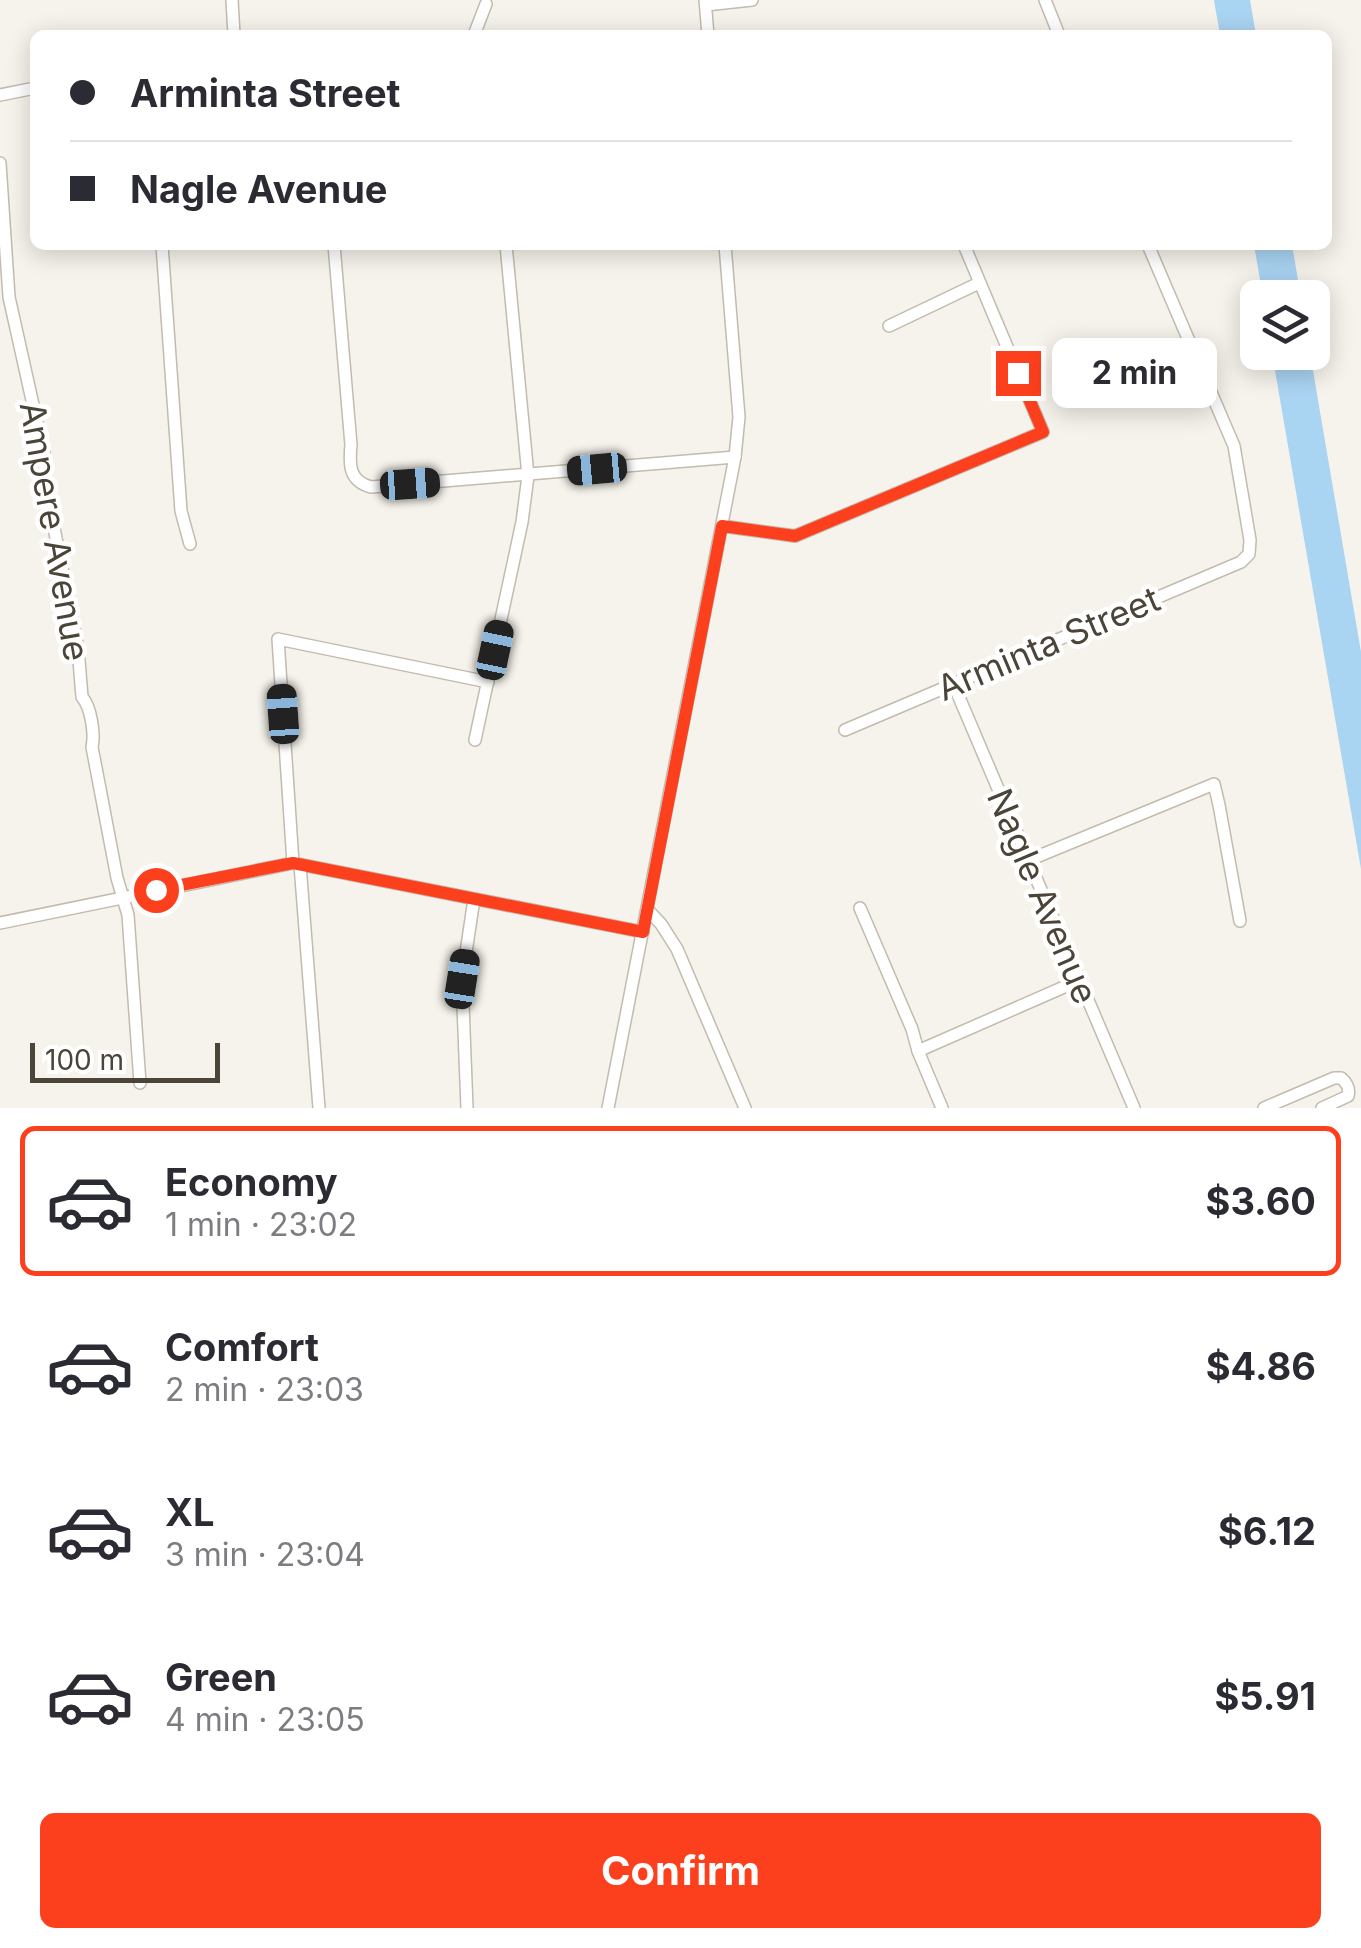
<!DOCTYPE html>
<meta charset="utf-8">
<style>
body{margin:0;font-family:Inter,sans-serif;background:#f7f7f7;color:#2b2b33;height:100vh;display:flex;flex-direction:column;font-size:38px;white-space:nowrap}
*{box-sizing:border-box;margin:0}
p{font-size:32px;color:#7c7c81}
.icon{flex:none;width:55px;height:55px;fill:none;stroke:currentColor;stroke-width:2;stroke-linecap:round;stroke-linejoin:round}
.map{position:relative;height:1108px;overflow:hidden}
.drawer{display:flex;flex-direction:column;background:#fff;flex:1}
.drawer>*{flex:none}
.hud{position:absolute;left:30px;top:30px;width:1302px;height:220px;border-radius:15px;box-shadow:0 5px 25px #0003;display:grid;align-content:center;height:220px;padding:0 40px;background:#fff}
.fabs{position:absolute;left:1240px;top:280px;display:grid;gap:20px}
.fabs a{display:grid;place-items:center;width:90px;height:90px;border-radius:15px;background:#fff;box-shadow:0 5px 25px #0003;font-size:50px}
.scale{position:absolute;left:30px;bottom:25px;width:190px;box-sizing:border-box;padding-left:10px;border:5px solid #4b4439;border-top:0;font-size:28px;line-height:35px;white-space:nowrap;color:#4b4439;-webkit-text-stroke:8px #fff;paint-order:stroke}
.end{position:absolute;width:45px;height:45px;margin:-22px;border:12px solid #fc3f1d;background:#fff;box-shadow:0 0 0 5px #fff}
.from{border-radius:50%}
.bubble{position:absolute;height:70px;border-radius:15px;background:#fff;box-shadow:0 5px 25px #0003;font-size:32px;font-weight:700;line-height:70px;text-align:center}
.car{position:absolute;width:30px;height:60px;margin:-30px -15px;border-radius:12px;box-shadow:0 0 8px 2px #0007;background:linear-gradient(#222 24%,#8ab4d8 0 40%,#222 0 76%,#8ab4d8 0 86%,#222 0)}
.hud b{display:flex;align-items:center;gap:35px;height:95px;font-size:38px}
.hud b+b{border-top:2px solid #e1e1e2}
.hud i{width:25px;height:25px;background:#2b2b33}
ul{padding:18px 0 0;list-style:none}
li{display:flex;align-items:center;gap:30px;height:150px;margin:0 20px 15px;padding:0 20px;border:5px solid transparent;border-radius:15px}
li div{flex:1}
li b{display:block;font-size:38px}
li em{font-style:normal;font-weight:700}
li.on{border-color:#fc3f1d}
li>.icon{width:90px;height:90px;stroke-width:1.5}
.primary-button{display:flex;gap:20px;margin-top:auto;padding:20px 40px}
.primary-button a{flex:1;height:115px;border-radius:15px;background:#fc3f1d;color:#fff;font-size:40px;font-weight:700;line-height:115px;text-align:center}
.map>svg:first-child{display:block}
.water{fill:#a9d4f2}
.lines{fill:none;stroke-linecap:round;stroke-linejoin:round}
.street-casing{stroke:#c2bbae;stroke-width:14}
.street{stroke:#fff;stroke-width:11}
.route{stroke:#fc3f1d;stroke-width:12}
.labels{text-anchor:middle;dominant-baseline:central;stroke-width:9;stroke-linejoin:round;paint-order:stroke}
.street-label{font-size:35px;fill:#4b4439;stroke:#fff}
</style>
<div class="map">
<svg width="1361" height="1108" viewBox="0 0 1361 1108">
<rect width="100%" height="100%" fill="#f6f3ec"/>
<g class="water">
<path d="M 1214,0 L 1250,0 L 1256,35 L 1220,35 Z"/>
<path d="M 1254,245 L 1292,245 L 1301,297 L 1263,297 Z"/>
<path d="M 1272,353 L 1310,353 L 1361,652 L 1361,869 Z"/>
</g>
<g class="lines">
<defs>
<g id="street">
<path d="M 232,0 L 234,35"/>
<path d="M 705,0 L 708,35"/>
<path d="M 1045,0 L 1059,35"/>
<path d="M 706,5 L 752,0"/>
<path d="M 474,35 L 486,4"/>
<path d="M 0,95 L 35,88"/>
<path d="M 0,163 L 9,297 L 46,463 L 43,473 L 78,648 L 82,697 C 91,707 95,734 92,747 L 117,878 L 128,915 L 140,1083"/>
<path d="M 162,245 L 181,511 L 190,544"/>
<path d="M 334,245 L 351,445 C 349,465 349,481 371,487 L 735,457"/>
<path d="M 889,326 L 979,283"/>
<path d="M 722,526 L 795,536 L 1043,432 L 964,245"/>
<path d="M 953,683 L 1134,1108"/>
<path d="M 845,730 L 1241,562 L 1249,554 L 1250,540 L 1234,446 L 1148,245"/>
<path d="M 475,740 L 522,522 L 528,476 L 506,245"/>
<path d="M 1029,860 L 1214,784 L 1219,805 L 1240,921"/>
<path d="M 293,863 L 278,639 L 488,682"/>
<path d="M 300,865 L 319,1108"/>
<path d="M 860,908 L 912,1029 L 918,1051 L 942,1108"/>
<path d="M 647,909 L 661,924 L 677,949 L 745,1108"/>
<path d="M 0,923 L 293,863 L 643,932"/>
<path d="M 918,1051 L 1080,980"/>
<path d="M 467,1108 L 462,979 L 474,899"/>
<path d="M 608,1108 L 735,457 L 739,417 L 725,245"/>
<path d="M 1264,1108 L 1334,1078 L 1341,1078 C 1347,1083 1350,1088 1348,1096 L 1322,1108"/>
</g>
</defs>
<use href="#street" class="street-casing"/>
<use href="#street" class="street"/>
</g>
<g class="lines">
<path class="route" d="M 156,890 L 293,863 L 643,932 L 722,526 L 795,536 L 1043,432 L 1018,373"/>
</g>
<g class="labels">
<g class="street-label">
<text transform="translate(55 531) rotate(80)">Ampere Avenue</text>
<text transform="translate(1048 643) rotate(-23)">Arminta Street</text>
<text transform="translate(1043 896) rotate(67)">Nagle Avenue</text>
</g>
</g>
</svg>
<div class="fabs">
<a><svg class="icon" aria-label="layers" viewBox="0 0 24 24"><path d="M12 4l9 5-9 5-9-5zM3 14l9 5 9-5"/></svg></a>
</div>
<div class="scale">100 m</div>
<i class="end from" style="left:156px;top:890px"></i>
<i class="end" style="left:1018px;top:373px"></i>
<div class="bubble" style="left:1052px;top:338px;width:165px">2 min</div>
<i class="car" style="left:597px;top:469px;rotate:265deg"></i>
<i class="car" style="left:410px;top:484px;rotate:86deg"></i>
<i class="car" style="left:495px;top:650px;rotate:12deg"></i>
<i class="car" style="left:283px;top:714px;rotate:356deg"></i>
<i class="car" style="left:462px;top:979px;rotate:9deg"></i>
<div class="hud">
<b><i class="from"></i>Arminta Street</b>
<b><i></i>Nagle Avenue</b>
</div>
</div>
<section class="drawer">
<ul>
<li class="on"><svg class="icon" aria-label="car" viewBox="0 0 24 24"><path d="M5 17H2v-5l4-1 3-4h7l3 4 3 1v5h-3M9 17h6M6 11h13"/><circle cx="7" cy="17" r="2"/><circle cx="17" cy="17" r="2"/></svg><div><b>Economy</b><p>1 min · 23:02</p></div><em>$3.60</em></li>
<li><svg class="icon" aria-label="car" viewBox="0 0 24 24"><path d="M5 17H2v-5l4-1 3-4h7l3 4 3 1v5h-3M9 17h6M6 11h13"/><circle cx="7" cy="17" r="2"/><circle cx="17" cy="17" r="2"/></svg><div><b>Comfort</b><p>2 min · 23:03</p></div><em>$4.86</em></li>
<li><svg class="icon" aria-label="car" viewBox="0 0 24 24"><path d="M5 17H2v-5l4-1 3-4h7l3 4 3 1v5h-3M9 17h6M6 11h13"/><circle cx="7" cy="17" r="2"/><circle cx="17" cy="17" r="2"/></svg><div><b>XL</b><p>3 min · 23:04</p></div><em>$6.12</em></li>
<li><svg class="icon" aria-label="car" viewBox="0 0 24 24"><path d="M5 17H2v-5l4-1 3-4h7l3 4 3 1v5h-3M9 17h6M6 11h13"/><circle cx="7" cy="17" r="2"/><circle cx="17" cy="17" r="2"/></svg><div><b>Green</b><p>4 min · 23:05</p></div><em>$5.91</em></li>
</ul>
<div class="primary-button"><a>Confirm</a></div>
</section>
